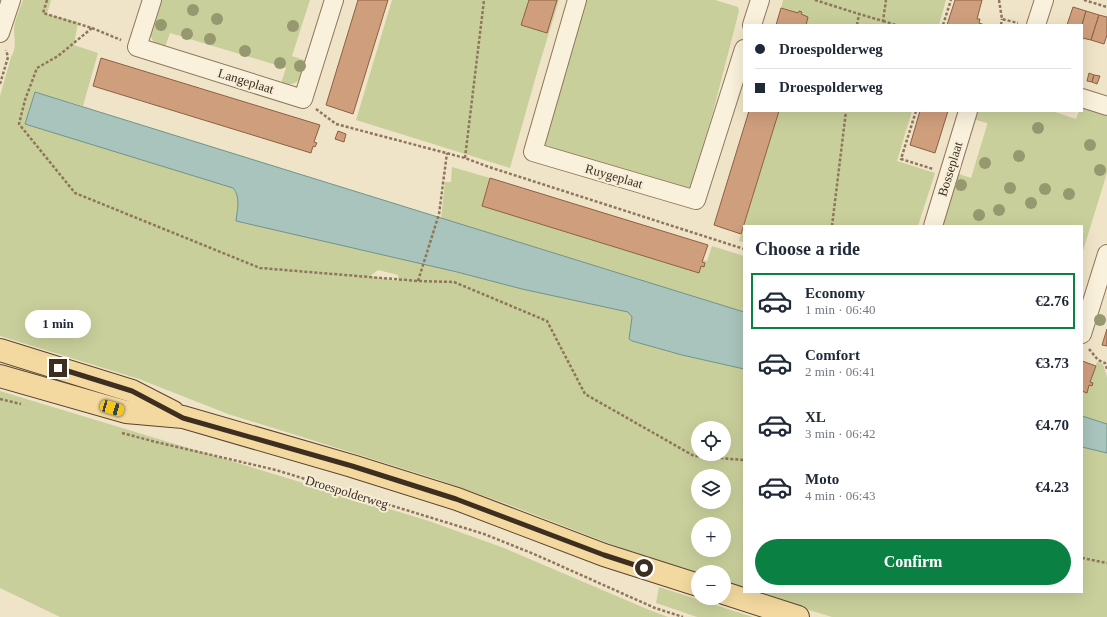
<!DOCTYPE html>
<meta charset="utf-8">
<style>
body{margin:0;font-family:Georgia,serif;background:#f6f6f7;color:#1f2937;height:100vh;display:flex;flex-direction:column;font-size:15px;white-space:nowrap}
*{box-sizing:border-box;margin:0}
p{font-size:13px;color:#747a83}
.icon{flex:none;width:22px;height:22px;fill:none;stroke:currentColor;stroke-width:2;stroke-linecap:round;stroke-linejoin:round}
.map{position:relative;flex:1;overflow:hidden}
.panel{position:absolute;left:743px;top:225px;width:340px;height:368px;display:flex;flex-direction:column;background:#fff;border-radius:0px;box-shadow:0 4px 16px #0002}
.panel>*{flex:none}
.guide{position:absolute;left:743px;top:24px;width:340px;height:88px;border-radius:0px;box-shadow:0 4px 16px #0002;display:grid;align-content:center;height:88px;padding:0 12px;background:#fff}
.buttons{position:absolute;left:691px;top:421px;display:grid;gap:8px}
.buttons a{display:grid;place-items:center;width:40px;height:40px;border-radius:50%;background:#fff;box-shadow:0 4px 16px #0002;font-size:20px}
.end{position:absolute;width:18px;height:18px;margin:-9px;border:5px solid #3d2e20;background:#fff;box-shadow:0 0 0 2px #fff}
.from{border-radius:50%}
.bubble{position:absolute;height:28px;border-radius:14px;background:#fff;box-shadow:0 4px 16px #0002;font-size:13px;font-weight:800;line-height:28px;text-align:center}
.car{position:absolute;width:12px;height:24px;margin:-12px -6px;border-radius:5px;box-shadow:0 0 3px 1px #0007;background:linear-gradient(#f5c518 24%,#345 0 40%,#f5c518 0 76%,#345 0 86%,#f5c518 0)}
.guide b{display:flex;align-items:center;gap:14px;height:38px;font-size:15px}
.guide b+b{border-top:1px solid #e0e1e3}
.guide i{width:10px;height:10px;background:#1f2937}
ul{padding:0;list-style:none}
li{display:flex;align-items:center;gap:12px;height:56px;margin:0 8px 6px;padding:0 4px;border:2px solid transparent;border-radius:0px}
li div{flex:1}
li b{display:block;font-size:15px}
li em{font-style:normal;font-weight:800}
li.selected{border-color:#0b8043}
li>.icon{width:36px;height:36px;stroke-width:1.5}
h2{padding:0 12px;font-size:18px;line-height:48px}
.action{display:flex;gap:8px;margin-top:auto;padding:8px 12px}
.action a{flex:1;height:46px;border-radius:24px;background:#0b8043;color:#fff;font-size:16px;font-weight:800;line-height:46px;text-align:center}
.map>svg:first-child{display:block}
.green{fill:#c9cf9b;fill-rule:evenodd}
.water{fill:#a9c4bc;stroke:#6f938a}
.building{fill:#cf9f7d;stroke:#8d5f41}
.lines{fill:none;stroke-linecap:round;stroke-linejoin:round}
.minor-casing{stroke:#8d765c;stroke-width:20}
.major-casing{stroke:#5b4430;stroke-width:24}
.path{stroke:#8d765c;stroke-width:2.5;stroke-dasharray:3 2;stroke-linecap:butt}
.minor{stroke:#faf1dc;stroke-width:18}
.major{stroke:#f3d9a0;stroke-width:22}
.tree{fill:#96986f}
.route{stroke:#3d2e20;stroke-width:5}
.labels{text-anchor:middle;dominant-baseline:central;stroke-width:4;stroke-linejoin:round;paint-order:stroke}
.street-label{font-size:13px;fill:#3d2e20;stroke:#f7eed8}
</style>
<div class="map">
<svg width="1107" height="617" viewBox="0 0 1107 617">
<rect width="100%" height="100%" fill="#f0e4c8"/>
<g class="green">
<path d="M 23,0 L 51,0 L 47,14 L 78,22 L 74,45 L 98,53 L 83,106 L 35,92 L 25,124 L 233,188 C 241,196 237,211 237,221 L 457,272 L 522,289 L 628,312 L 632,317 L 629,339 L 632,341 L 682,355 L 744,369 L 744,590 L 724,584 L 724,572 L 698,572 L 698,576 L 652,560 L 507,504 L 433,478 L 228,414 L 139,379 L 0,336 L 0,96 L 11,57 C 17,48 14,38 14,28 C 15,20 20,8 23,0 ZM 378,270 L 398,275 L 398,281 L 370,276 ZM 698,428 L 724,428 L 724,454 L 698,454 ZM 698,476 L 724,476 L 724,502 L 698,502 ZM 698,524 L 724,524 L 724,550 L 698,550 Z"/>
<path d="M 159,0 L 310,0 L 292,56 L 307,61 C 302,76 300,88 281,83 L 286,68 L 170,33 L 165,47 C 163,46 158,46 156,44 C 143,34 155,12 159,0 Z"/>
<path d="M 392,0 L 559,0 L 538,69 L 510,168 L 356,120 Z"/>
<path d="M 582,0 L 715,0 L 738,7 L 739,11 L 713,112 L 686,200 L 536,160 Z"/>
<path d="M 783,0 L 946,0 L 939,25 L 806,25 L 808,17 L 801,14 L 802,12 L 799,11 L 798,13 L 781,8 Z"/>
<path d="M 1082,104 L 1107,112 L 1107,173 L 1082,254 L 1082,226 L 940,226 L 956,173 L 971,178 L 987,125 L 987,123 L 973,119 L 975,111 L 1052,111 L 1076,119 L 1079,111 L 1082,111 Z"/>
<path d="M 779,111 L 912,111 L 897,161 L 935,173 L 918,226 L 744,226 L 744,242 L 739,241 Z"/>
<path d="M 452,167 L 490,178 L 482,206 L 699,273 L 701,266 L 705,263 L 702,262 L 703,260 L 707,261 L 712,246 L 744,256 L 744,312 L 441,218 L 445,182 L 451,182 Z"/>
<path d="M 1097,362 L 1103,364 L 1107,377 L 1107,424 L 1082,416 L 1082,391 L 1087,393 L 1089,385 L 1092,386 L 1093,383 L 1090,382 Z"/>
<path d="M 0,391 L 429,521 L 504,548 L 647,609 L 668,617 L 60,617 L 0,588 Z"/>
<path d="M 1082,447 L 1107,453 L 1107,617 L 832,617 L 749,592 L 1082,592 Z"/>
<path d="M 659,587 L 753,617 L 697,617 L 656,603 Z"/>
</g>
<g class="water">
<path d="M 35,92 L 744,312 L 744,369 L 682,355 L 632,341 L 629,339 L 632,317 L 628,312 L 522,289 L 457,272 L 236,221 C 237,211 241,196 233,188 L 25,124 Z"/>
<path d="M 1082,416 L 1107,424 L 1107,453 L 1082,447 Z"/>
</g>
<g class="building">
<path d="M 358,0 L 388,0 L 353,114 L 326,105 Z"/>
<path d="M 529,0 L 557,0 L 547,33 L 521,25 Z"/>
<path d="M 955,0 L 982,0 L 977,19 L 980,19 L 979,23 L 985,25 L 947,25 Z"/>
<path d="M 1073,7 L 1086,11 L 1082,25 L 1067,25 Z"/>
<path d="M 781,8 L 798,13 L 799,11 L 802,12 L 801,14 L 808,17 L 806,25 L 776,25 Z"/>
<path d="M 1086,11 L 1099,15 L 1091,40 L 1082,38 L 1082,25 Z"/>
<path d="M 1099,15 L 1107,17 L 1107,35 L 1104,44 L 1091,40 Z"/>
<path d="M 101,58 L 320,125 L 314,142 L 317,143 L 315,147 L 313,146 L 311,153 L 93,86 Z"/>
<path d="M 1089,73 L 1094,75 L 1092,82 L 1087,81 Z"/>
<path d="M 1094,75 L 1100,76 L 1097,84 L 1092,82 Z"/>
<path d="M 749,111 L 779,111 L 741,234 L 714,225 Z"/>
<path d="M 920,111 L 948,111 L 935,153 L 910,145 Z"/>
<path d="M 338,131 L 346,134 L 344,142 L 335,139 Z"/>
<path d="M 490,178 L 708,245 L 702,262 L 705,263 L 704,267 L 701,266 L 699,273 L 482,206 Z"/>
<path d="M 1107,329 L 1107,346 L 1102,345 Z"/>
<path d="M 1082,361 L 1096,366 L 1090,382 L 1093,383 L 1092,386 L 1089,385 L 1087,393 L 1082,391 Z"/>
</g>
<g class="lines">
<defs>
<g id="minor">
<path d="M 152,0 L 137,47 L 303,99 L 334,0"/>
<path d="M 577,0 L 533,152 L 696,200 L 744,49"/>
<path d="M 752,25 L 760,0"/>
<path d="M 1036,25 L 1044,0"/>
<path d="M 0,33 L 11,0"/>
<path d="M 1082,98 L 1107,106"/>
<path d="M 933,226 L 968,111"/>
<path d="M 1082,334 L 1107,254"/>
</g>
<g id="major">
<path d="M 0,350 L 132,391 L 173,412"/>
<path d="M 0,376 L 126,412 L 183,417 L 352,466 L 457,499 L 604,555 L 698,585"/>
<path d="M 724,593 L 798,617"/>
</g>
</defs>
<use href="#minor" class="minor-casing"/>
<use href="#major" class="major-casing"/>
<g class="path">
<path d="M 47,0 L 43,13 L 92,28 L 58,56 L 37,68 L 25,100 L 19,124 L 75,193 L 260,268 L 418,281 L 454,282 L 547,321 L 585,394 L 694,456 L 744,460"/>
<path d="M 815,0 L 859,14"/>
<path d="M 999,0 L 1002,19 L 1018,23"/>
<path d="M 1084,0 L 1107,7"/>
<path d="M 883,21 L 896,25"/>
<path d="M 857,25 L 859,14 L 883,21 L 886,0"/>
<path d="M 943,25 L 951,0"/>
<path d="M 1001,25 L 1002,19"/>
<path d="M 92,28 L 121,40"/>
<path d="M 0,84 L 8,57 L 6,50"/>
<path d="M 316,109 L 336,124 L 465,158 L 489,167 L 744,249"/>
<path d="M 916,111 L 901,159 L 933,169"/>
<path d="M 465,158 L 484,0"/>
<path d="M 832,226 L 846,111"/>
<path d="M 418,281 L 439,214 L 447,153"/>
<path d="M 1089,349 L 1098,360 L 1105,363 L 1107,369"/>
<path d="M 0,399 L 21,404"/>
<path d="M 122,433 L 156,442 L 276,470 L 484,534 L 534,554 L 655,608 L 683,617"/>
<path d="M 1082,558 L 1107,563"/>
</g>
<use href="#minor" class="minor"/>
<use href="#major" class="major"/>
</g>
<g class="tree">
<circle cx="193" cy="10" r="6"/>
<circle cx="217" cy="19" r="6"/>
<circle cx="161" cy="25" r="6"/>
<circle cx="293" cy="26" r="6"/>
<circle cx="187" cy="34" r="6"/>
<circle cx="210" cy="39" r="6"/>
<circle cx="245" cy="51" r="6"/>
<circle cx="280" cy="63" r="6"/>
<circle cx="300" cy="66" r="6"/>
<circle cx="1038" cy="128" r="6"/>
<circle cx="1090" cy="145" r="6"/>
<circle cx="1019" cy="156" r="6"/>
<circle cx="985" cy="163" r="6"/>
<circle cx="1100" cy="170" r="6"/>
<circle cx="961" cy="185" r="6"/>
<circle cx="1010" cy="188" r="6"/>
<circle cx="1045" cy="189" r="6"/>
<circle cx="1069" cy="194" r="6"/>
<circle cx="1031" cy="203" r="6"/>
<circle cx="999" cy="210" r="6"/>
<circle cx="979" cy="215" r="6"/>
<circle cx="1100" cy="320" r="6"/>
</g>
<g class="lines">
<path class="route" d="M 58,368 L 132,391 L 183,418 L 352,466 L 456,499 L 604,555 L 644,568"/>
</g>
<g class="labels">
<g class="street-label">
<text transform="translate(246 81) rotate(17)">Langeplaat</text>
<text transform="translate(950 169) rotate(-73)">Bosseplaat</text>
<text transform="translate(614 176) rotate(16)">Ruygeplaat</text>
<text transform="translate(347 492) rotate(17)">Droespolderweg</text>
</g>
</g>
</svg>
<div class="buttons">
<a><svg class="icon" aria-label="locate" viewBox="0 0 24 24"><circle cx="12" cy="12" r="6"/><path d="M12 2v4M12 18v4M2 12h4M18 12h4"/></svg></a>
<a><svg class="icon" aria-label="layers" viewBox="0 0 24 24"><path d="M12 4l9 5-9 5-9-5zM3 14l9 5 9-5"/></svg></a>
<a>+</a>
<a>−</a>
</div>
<i class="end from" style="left:644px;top:568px"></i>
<i class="end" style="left:58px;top:368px"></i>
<div class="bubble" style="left:25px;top:310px;width:66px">1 min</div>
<i class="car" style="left:112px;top:408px;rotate:106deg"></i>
<div class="guide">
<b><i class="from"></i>Droespolderweg</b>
<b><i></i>Droespolderweg</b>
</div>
<section class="panel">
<h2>Choose a ride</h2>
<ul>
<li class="selected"><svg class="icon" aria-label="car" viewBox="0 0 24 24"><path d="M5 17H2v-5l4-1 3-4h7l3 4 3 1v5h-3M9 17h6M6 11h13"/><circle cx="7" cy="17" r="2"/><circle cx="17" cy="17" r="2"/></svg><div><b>Economy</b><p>1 min · 06:40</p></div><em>€2.76</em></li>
<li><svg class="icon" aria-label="car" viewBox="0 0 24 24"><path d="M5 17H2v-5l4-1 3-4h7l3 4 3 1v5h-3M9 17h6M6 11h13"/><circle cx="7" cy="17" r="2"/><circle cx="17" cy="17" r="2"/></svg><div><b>Comfort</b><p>2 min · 06:41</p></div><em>€3.73</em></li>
<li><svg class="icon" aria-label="car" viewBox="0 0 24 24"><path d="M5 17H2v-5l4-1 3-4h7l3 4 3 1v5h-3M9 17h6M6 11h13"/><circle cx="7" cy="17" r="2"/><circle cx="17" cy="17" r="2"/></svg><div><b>XL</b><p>3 min · 06:42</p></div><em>€4.70</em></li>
<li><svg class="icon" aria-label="car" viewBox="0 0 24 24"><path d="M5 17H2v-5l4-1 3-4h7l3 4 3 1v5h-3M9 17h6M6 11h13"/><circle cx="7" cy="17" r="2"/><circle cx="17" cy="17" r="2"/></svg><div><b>Moto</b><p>4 min · 06:43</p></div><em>€4.23</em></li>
</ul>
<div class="action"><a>Confirm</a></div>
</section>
</div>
